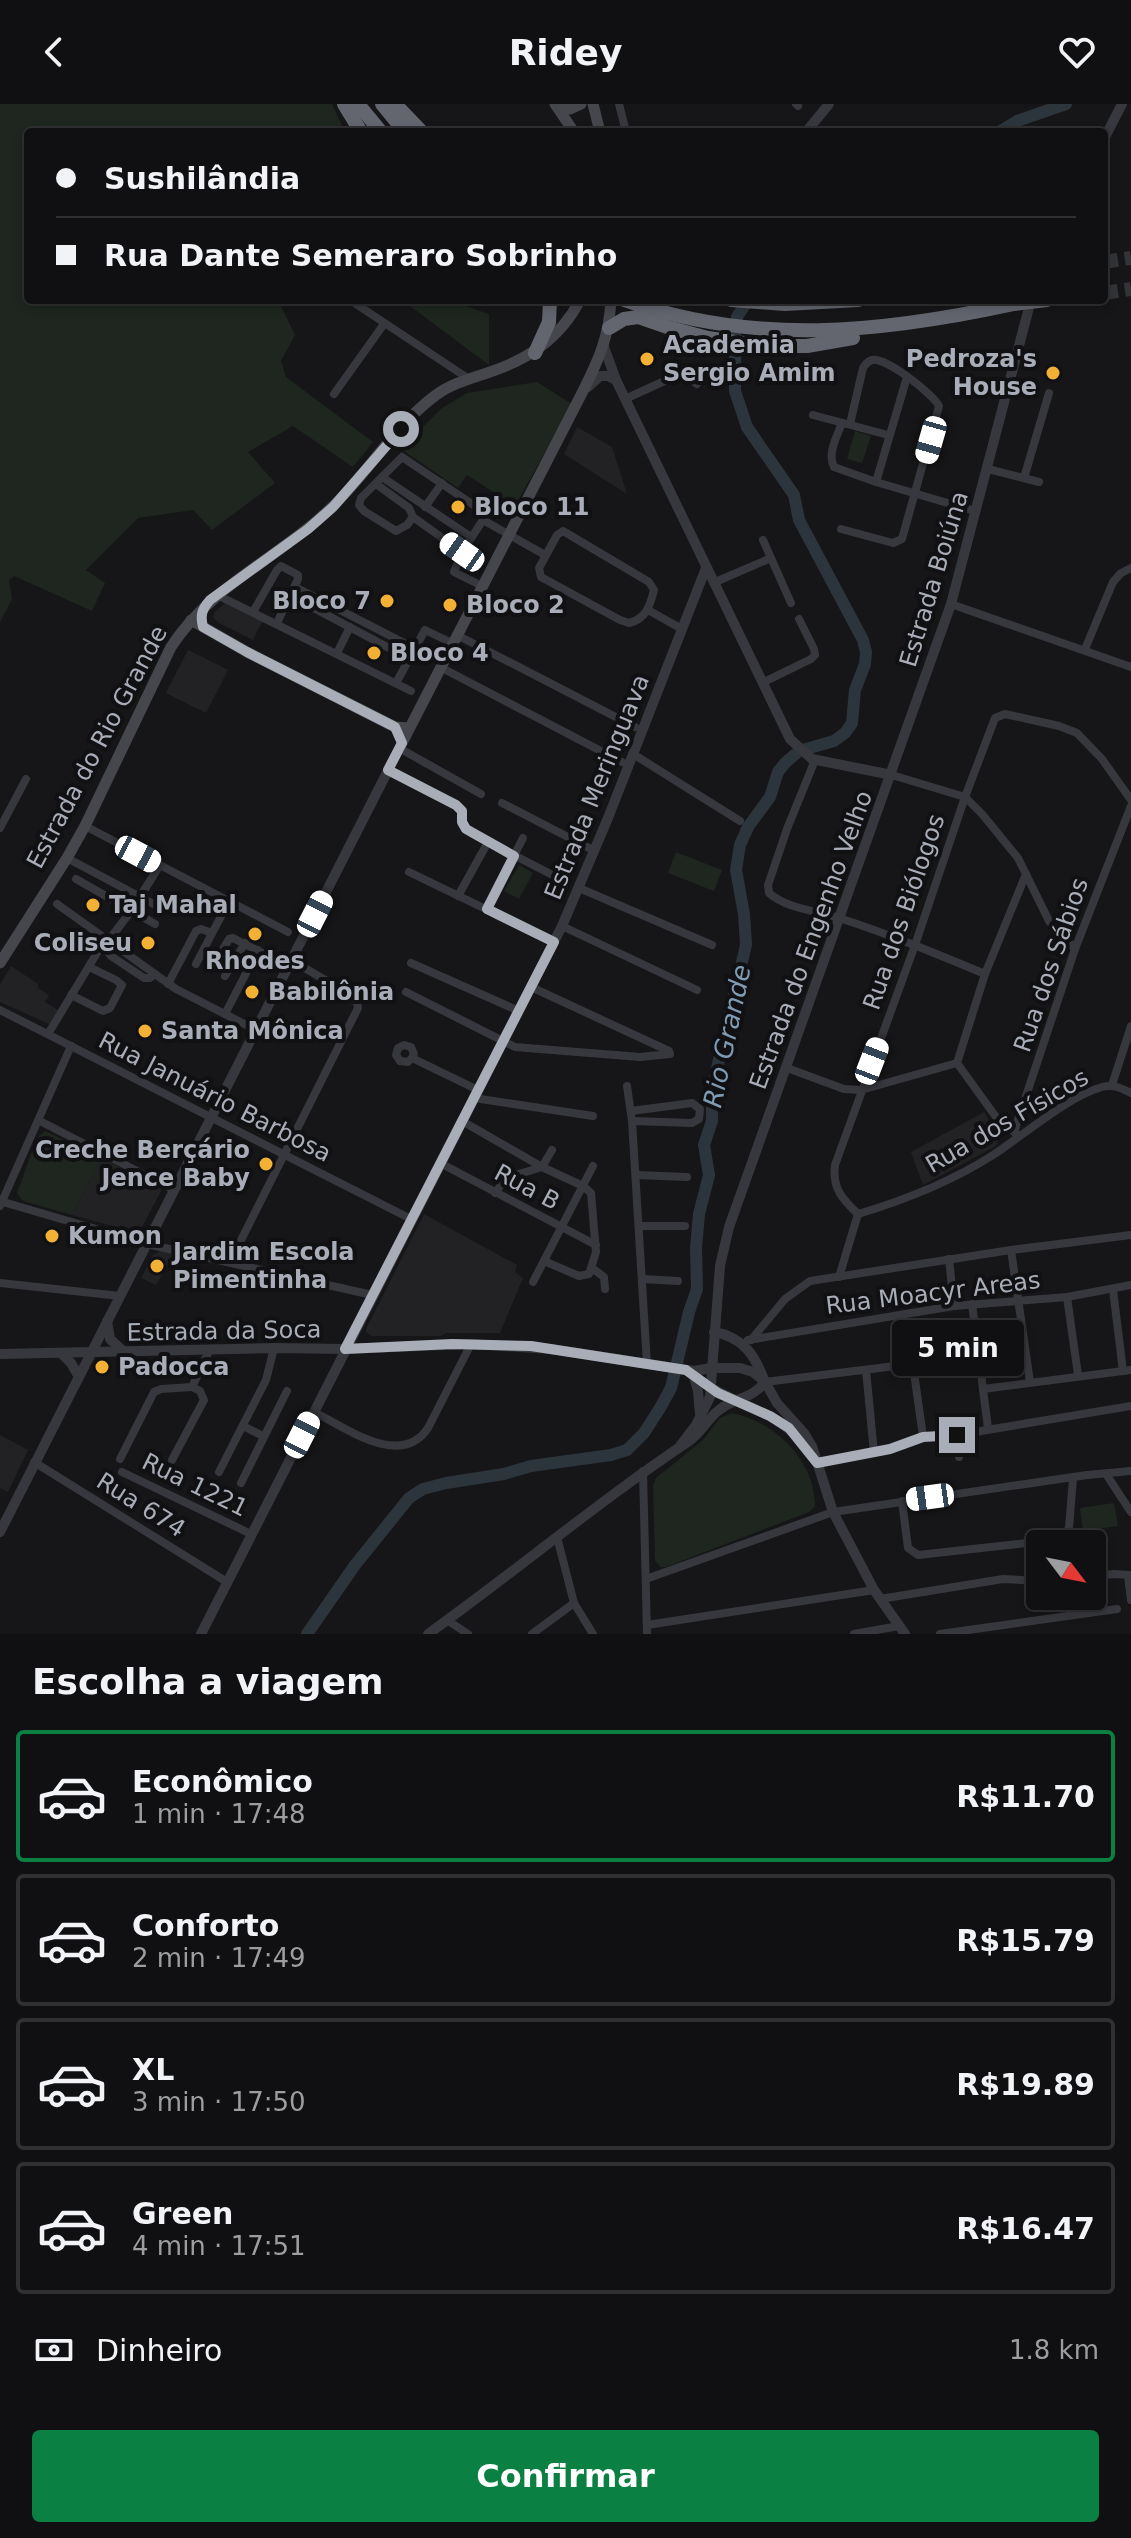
<!DOCTYPE html>
<html lang="pt">
<meta charset="utf-8">
<style>
body{margin:0;font-family:"DejaVu Sans",sans-serif;background:#1e1e20;color:#f1f3f6;height:100vh;display:flex;flex-direction:column;font-size:30px;white-space:nowrap}
*{box-sizing:border-box;margin:0}
p{font-size:26px;color:#9c9d9f}
.icon{flex:none;width:44px;height:44px;fill:none;stroke:currentColor;stroke-width:2;stroke-linecap:round;stroke-linejoin:round}
.map{position:relative;height:1530px;overflow:hidden}
.details{display:flex;flex-direction:column;background:#101012;flex:1}
.details>*{flex:none}
.hud{position:absolute;left:24px;top:24px;width:1084px;height:176px;border-radius:8px;box-shadow:0 4px 12px #0003,0 0 0 2px #303032;display:grid;align-content:center;height:176px;padding:0 32px;background:#101012}
.needle{width:52px;rotate:122deg}
.controls{position:absolute;left:1026px;top:1426px;display:grid;gap:16px}
.controls a{display:grid;place-items:center;width:80px;height:80px;border-radius:8px;background:#101012;box-shadow:0 4px 12px #0003,0 0 0 2px #303032;font-size:40px}
.end{position:absolute;width:36px;height:36px;margin:-18px;border:10px solid #a8adb8;background:#111;box-shadow:0 0 0 4px #111}
.from{border-radius:50%}
.bubble{position:absolute;height:56px;border-radius:8px;background:#101012;box-shadow:0 4px 12px #0003,0 0 0 2px #303032;font-size:26px;font-weight:800;line-height:56px;text-align:center}
.car{position:absolute;width:24px;height:48px;margin:-24px -12px;border-radius:10px;box-shadow:0 0 6px 2px #0007;background:linear-gradient(#fff 24%,#345 0 40%,#fff 0 76%,#345 0 86%,#fff 0)}
.hud b{display:flex;align-items:center;gap:28px;height:76px;font-size:30px}
.hud b+b{border-top:2px solid #303032}
.hud i{width:20px;height:20px;background:#f1f3f6}
ul{padding:0;list-style:none}
li{display:flex;align-items:center;gap:24px;height:132px;margin:0 16px 12px;padding:0 16px;border:4px solid #303032;border-radius:8px}
li div{flex:1}
li b{display:block;font-size:30px}
li em{font-style:normal;font-weight:800}
li.current{border-color:#0b8043}
li>.icon{width:72px;height:72px;stroke-width:1.5}
h2{padding:0 32px;font-size:36px;line-height:96px}
.pay{display:flex;align-items:center;gap:20px;height:88px;padding:0 32px;font-size:30px}
.pay p{margin-inline-start:auto}
.action{display:flex;gap:16px;margin-top:auto;padding:16px 32px}
.action a{flex:1;height:92px;border-radius:8px;background:#0b8043;color:#fff;font-size:32px;font-weight:800;line-height:92px;text-align:center}
header{display:flex;justify-content:space-between;align-items:center;height:104px;padding:0 32px;background:#101012;font-size:36px;font-weight:800}
.map>svg:first-child{display:block}
.built{fill:#222225}
.green{fill:#1e261f}
.lines{fill:none;stroke-linecap:round;stroke-linejoin:round}
.river{stroke:#2c353c;stroke-width:12}
.motorway-tunnel{stroke:#333438;stroke-width:14;stroke-dasharray:14 7;stroke-linecap:butt}
.minor{stroke:#37383d;stroke-width:8}
.tertiary{stroke:#37383d;stroke-width:10}
.secondary{stroke:#45474d;stroke-width:11}
.motorway{stroke:#63666e;stroke-width:14}
.motorway-bridge{stroke:#63666e;stroke-width:14}
.route{stroke:#a8adb8;stroke-width:10}
.poi-dot{fill:#f2b134;stroke:#111113;stroke-width:3}
.labels{text-anchor:middle;dominant-baseline:central;stroke-width:8;stroke-linejoin:round;paint-order:stroke}
.poi-label{font-size:24px;font-weight:bold;fill:#a8adb8;stroke:#111113;text-anchor:start}
.street-label{font-size:24px;fill:#a8adb8;stroke:#111113}
.water-label{font-size:26px;font-style:italic;fill:#7f9bb3;stroke:#111113}
</style>
<header><svg class="icon" aria-label="back" viewBox="0 0 24 24"><path d="M15 5l-7 7 7 7"/></svg>Ridey<svg class="icon" aria-label="heart" viewBox="0 0 24 24"><path d="M12 20l-8-8c-3-5 5-10 8-4 3-6 11-1 8 4z"/></svg></header>
<div class="map">
<svg width="1131" height="1530" viewBox="0 0 1131 1530">
<rect width="100%" height="100%" fill="#161618"/>
<g class="built">
<path d="M 577,323 L 612,343 L 627,390 L 564,350 Z"/>
<path d="M 228,496 L 264,514 L 253,536 L 219,519 L 213,513 L 215,508 Z"/>
<path d="M 188,546 L 228,566 L 206,609 L 166,589 Z"/>
<path d="M 11,862 L 38,880 L 38,884 L 49,891 L 45,898 L 58,906 L 49,920 L 0,898 L 0,881 Z"/>
<path d="M 984,1008 L 999,1034 L 996,1042 L 923,1081 L 911,1048 Z"/>
<path d="M 102,1054 L 162,1085 L 139,1129 L 72,1111 Z"/>
<path d="M 424,1110 L 517,1161 L 515,1168 L 523,1174 L 500,1229 L 446,1229 L 441,1232 L 371,1232 L 366,1228 L 366,1225 Z"/>
<path d="M 161,1147 L 174,1150 L 156,1181 L 141,1174 L 153,1151 Z"/>
<path d="M 0,1331 L 28,1346 L 8,1388 L 0,1384 Z"/>
</g>
<g class="green">
<path d="M 0,0 L 332,0 L 345,28 L 28,28 L 28,196 L 278,196 L 295,231 L 281,257 L 286,273 L 373,338 L 353,363 L 293,322 L 248,348 L 275,379 L 212,426 L 193,406 L 138,414 L 86,466 L 105,479 L 92,507 L 14,472 L 9,476 L 12,495 L 0,518 Z"/>
<path d="M 402,196 L 448,196 L 489,210 L 489,261 Z"/>
<path d="M 537,278 L 572,300 L 515,402 L 467,371 L 458,384 L 401,345 L 442,304 L 467,289 Z"/>
<path d="M 855,327 L 871,332 L 862,359 L 847,355 Z"/>
<path d="M 676,748 L 722,766 L 714,787 L 668,769 Z"/>
<path d="M 519,761 L 533,769 L 519,795 L 504,787 Z"/>
<path d="M 45,1027 L 102,1054 L 72,1111 L 23,1097 L 17,1089 L 37,1034 Z"/>
<path d="M 104,1058 L 127,1070 L 118,1087 L 95,1075 Z"/>
<path d="M 732,1309 C 775,1318 815,1356 815,1402 L 809,1408 L 666,1463 L 661,1463 L 655,1457 L 653,1381 L 656,1374 L 703,1336 L 720,1314 Z"/>
<path d="M 1114,1399 L 1118,1422 L 1083,1427 L 1080,1404 Z"/>
</g>
<g class="lines">
<g class="river">
<path d="M 999,28 L 1017,17 L 1066,0"/>
<path d="M 307,1530 L 355,1461 L 409,1394 L 423,1385 L 446,1379 L 504,1370 L 531,1362 L 611,1351 L 627,1346 L 644,1329 L 660,1304 L 671,1284 L 689,1208 L 697,1185 L 696,1144 L 699,1110 L 709,1071 L 704,1041 L 712,1017 L 712,986 L 746,841 L 744,810 L 736,766 L 740,741 L 748,723 L 770,693 L 778,668 L 785,659 L 799,647 L 834,637 L 845,629 L 852,619 L 855,586 L 865,560 L 866,548 L 863,536 L 799,416 L 794,391 L 747,323 L 735,287 L 735,225 L 737,213 L 748,196"/>
</g>
<g class="motorway-tunnel">
<path d="M 1104,158 L 1131,154"/>
<path d="M 1104,189 L 1131,185"/>
</g>
<g class="minor">
<path d="M 619,0 L 626,28"/>
<path d="M 796,0 L 798,2"/>
<path d="M 350,196 L 469,275"/>
<path d="M 334,290 L 384,220"/>
<path d="M 625,295 L 682,269 L 697,280"/>
<path d="M 813,311 L 888,331"/>
<path d="M 842,319 C 837,332 827,350 834,363 L 876,378 L 975,407"/>
<path d="M 988,365 L 1039,378"/>
<path d="M 382,373 L 471,433"/>
<path d="M 1024,374 L 1049,289"/>
<path d="M 876,378 L 907,273"/>
<path d="M 376,380 L 409,404 L 413,413 L 462,448"/>
<path d="M 425,403 L 442,379"/>
<path d="M 413,413 L 407,421 L 396,427 L 364,407 L 359,401 L 361,394 L 402,353 L 484,408 L 483,416 L 462,448 L 454,468 L 482,482"/>
<path d="M 483,416 L 545,451"/>
<path d="M 841,425 L 893,439 L 902,435 L 939,302 C 933,290 886,253 872,256 C 867,257 866,260 863,264 L 850,320"/>
<path d="M 563,427 L 649,478 L 654,486 C 650,502 646,515 629,519 L 620,516 L 541,473 L 539,464 L 557,431 Z"/>
<path d="M 763,436 L 791,499"/>
<path d="M 713,479 L 771,454"/>
<path d="M 295,483 L 414,544"/>
<path d="M 217,491 L 411,587"/>
<path d="M 291,492 L 408,554"/>
<path d="M 951,500 L 1131,563"/>
<path d="M 648,506 L 682,525"/>
<path d="M 253,508 L 277,466 L 281,462 L 298,471 L 298,475 L 277,519"/>
<path d="M 457,531 L 635,623"/>
<path d="M 1085,545 L 1113,478 L 1121,469 L 1131,464"/>
<path d="M 337,549 L 350,523"/>
<path d="M 440,563 L 622,658"/>
<path d="M 396,579 L 425,526 L 452,539"/>
<path d="M 762,579 L 811,555 L 815,551 L 814,545 L 799,515"/>
<path d="M 399,644 L 481,690"/>
<path d="M 633,650 L 740,717"/>
<path d="M 815,656 L 787,725 L 768,781 L 769,789 C 787,805 817,807 839,814 C 889,830 937,850 985,870"/>
<path d="M 388,666 L 456,701 L 462,707 L 463,721 L 471,729 L 566,778"/>
<path d="M 892,671 L 965,693 L 982,710 L 1018,754 L 1049,817 L 1075,845"/>
<path d="M 502,699 L 595,747"/>
<path d="M 85,722 L 288,828"/>
<path d="M 0,724 L 26,675"/>
<path d="M 67,754 L 161,804"/>
<path d="M 409,768 L 554,838"/>
<path d="M 76,775 L 155,820"/>
<path d="M 579,784 L 712,841"/>
<path d="M 458,792 L 488,738"/>
<path d="M 57,800 L 176,885 L 256,926"/>
<path d="M 487,805 L 523,734"/>
<path d="M 562,822 L 697,886"/>
<path d="M 109,836 L 131,807 L 160,761"/>
<path d="M 111,837 L 106,846 L 111,852 L 144,874 L 150,874 L 155,870"/>
<path d="M 411,859 L 519,907"/>
<path d="M 196,860 L 229,797"/>
<path d="M 213,862 L 229,835 L 233,834 L 288,862"/>
<path d="M 225,872 L 245,839"/>
<path d="M 168,880 L 196,827 L 201,825 L 212,829"/>
<path d="M 406,888 L 515,943 L 640,953 L 670,950 L 669,947 L 531,883"/>
<path d="M 71,891 L 103,907 L 110,904 L 122,881 L 116,876 L 89,863"/>
<path d="M 0,906 L 411,1115"/>
<path d="M 225,910 L 258,846"/>
<path d="M 48,930 L 100,844"/>
<path d="M 412,954 L 414,950 L 411,943 L 404,941 L 398,944 L 396,951 L 400,957 L 408,958 L 412,954 L 478,986"/>
<path d="M 787,964 L 844,985 L 861,986 L 957,959"/>
<path d="M 1112,981 L 1131,922"/>
<path d="M 627,982 L 632,1017 L 647,1260"/>
<path d="M 474,994 L 593,1012"/>
<path d="M 631,1007 L 692,999 L 700,1005 L 699,1015 L 692,1019 L 632,1017"/>
<path d="M 40,1017 L 174,1086"/>
<path d="M 462,1017 L 542,1063 L 583,1082 L 591,1089 L 596,1148 L 589,1170 L 579,1172 L 544,1157"/>
<path d="M 1014,1028 L 996,1013 L 957,959 L 985,870 L 1026,770"/>
<path d="M 1019,1032 L 1014,1028 L 1075,845 L 1131,702"/>
<path d="M 440,1059 L 596,1141"/>
<path d="M 636,1071 L 687,1073"/>
<path d="M 495,1089 L 506,1074 L 542,1063 L 552,1046"/>
<path d="M 0,1097 L 147,1140 L 372,1191"/>
<path d="M 0,1102 L 71,942"/>
<path d="M 858,1110 C 905,1096 951,1078 993,1051 C 1024,1031 1067,993 1102,983 C 1113,980 1121,984 1131,989"/>
<path d="M 639,1122 L 685,1122"/>
<path d="M 1011,1146 L 1030,1278"/>
<path d="M 949,1155 L 954,1202"/>
<path d="M 230,1158 L 358,904 L 356,894 L 291,856"/>
<path d="M 592,1164 L 604,1173 L 605,1185"/>
<path d="M 839,1173 L 858,1110 C 842,1095 832,1084 835,1061 L 915,841 L 965,693 L 995,614 L 1005,610 L 1059,622 L 1077,629 L 1102,655 L 1131,696"/>
<path d="M 642,1175 L 678,1177"/>
<path d="M 533,1178 L 593,1062"/>
<path d="M 0,1179 L 120,1192"/>
<path d="M 1113,1186 L 1123,1267"/>
<path d="M 1067,1193 L 1078,1271"/>
<path d="M 972,1200 L 988,1324"/>
<path d="M 748,1236 L 954,1202 L 1067,1193 L 1131,1181"/>
<path d="M 751,1236 L 785,1195 L 810,1177 L 1011,1146 L 1131,1131"/>
<path d="M 913,1261 L 923,1333"/>
<path d="M 866,1266 L 874,1349"/>
<path d="M 765,1278 L 977,1252"/>
<path d="M 983,1285 L 1131,1266"/>
<path d="M 314,1308 C 346,1324 401,1365 428,1324 L 471,1240"/>
<path d="M 243,1322 L 263,1332"/>
<path d="M 957,1331 L 959,1353"/>
<path d="M 120,1355 L 154,1288 L 161,1285 L 192,1283 L 209,1247"/>
<path d="M 172,1356 L 204,1296 L 200,1287 L 192,1283"/>
<path d="M 34,1358 L 227,1478"/>
<path d="M 817,1359 L 890,1345 L 923,1333 L 957,1331 L 1131,1302"/>
<path d="M 643,1367 L 647,1530"/>
<path d="M 122,1368 L 251,1430"/>
<path d="M 219,1368 L 266,1276 L 274,1244"/>
<path d="M 1106,1370 L 1131,1408"/>
<path d="M 241,1379 L 287,1287"/>
<path d="M 902,1397 L 908,1444 L 918,1451 L 1054,1436 L 1063,1433 L 1069,1424 L 1073,1374"/>
<path d="M 557,1433 L 574,1499 L 593,1530"/>
<path d="M 1128,1472 L 1131,1496"/>
<path d="M 1092,1473 L 1113,1470 L 1131,1471"/>
<path d="M 646,1475 L 833,1408 L 1087,1371 L 1131,1367"/>
<path d="M 880,1495 L 1003,1475 L 1040,1477"/>
<path d="M 447,1516 L 468,1530"/>
<path d="M 647,1521 L 874,1486"/>
<path d="M 532,1530 L 574,1499"/>
<path d="M 854,1530 L 899,1522"/>
<path d="M 940,1530 L 1117,1505"/>
</g>
<g class="tertiary">
<path d="M 806,28 L 829,0"/>
<path d="M 1104,35 L 1122,0"/>
<path d="M 604,243 L 616,276 L 790,635 L 812,655 L 892,671"/>
<path d="M 588,283 L 600,272 L 608,272 L 616,276"/>
<path d="M 107,1217 L 110,1235 L 124,1248"/>
<path d="M 61,1249 L 71,1259 L 79,1273"/>
<path d="M 0,1250 L 274,1244 L 345,1245 L 471,1240 L 551,1245 L 694,1267 L 711,1264 L 740,1264 L 753,1268 L 765,1278 L 777,1299 L 804,1329 L 812,1342 L 833,1408 L 874,1486 L 905,1530"/>
<path d="M 688,1267 C 722,1299 775,1303 805,1341"/>
<path d="M 694,1273 L 698,1287 L 700,1310"/>
<path d="M 680,1342 L 696,1321 L 710,1293 L 720,1162 L 729,1123 L 951,500 L 1031,196"/>
<path d="M 0,1428 L 402,639"/>
<path d="M 201,1530 L 562,822 L 608,714 L 706,464"/>
<path d="M 428,1530 C 516,1467 599,1397 689,1337 C 701,1329 708,1314 719,1306 C 735,1293 751,1296 765,1278 C 755,1251 743,1233 714,1228"/>
</g>
<g class="secondary">
<path d="M 555,0 L 574,28"/>
<path d="M 593,0 L 600,28"/>
<path d="M 557,2 L 570,5 L 581,0"/>
<path d="M 191,516 L 247,548 L 395,623 L 409,624"/>
<path d="M 402,639 L 583,287 C 599,255 609,233 611,196"/>
<path d="M 0,859 L 67,754 L 85,722 L 171,543 C 211,481 281,453 332,403 C 369,368 395,321 436,291 C 451,280 469,275 487,269 C 527,256 560,235 580,196"/>
</g>
<g class="motorway">
<path d="M 344,0 L 361,28"/>
<path d="M 358,0 L 381,28"/>
<path d="M 382,0 L 405,28"/>
<path d="M 395,0 L 422,28"/>
<path d="M 624,196 C 755,242 880,229 1014,200"/>
<path d="M 731,196 L 785,200 L 858,196"/>
<path d="M 609,224 L 624,215 L 638,213 L 667,223 L 708,234 L 764,242 L 807,242 L 853,234"/>
<path d="M 535,249 L 549,218 L 550,196"/>
</g>
<path class="motorway-bridge" d="M 1014,200 L 1047,196"/>
</g>
<g class="lines">
<path class="route" d="M 401,325 L 333,403 L 308,425 L 210,496 C 202,505 200,511 203,523 L 247,548 L 395,623 L 402,639 L 388,666 L 456,701 L 462,707 L 462,718 L 466,725 L 514,752 L 487,805 L 554,838 L 345,1245 L 452,1240 L 531,1242 L 686,1266 L 718,1289 L 770,1312 L 789,1324 L 817,1359 L 890,1345 L 923,1333 L 957,1331"/>
</g>
<g class="poi-dot">
<circle cx="647" cy="255" r="8"/>
<circle cx="1053" cy="269" r="8"/>
<circle cx="458" cy="403" r="8"/>
<circle cx="387" cy="497" r="8"/>
<circle cx="450" cy="501" r="8"/>
<circle cx="374" cy="549" r="8"/>
<circle cx="93" cy="801" r="8"/>
<circle cx="255" cy="830" r="8"/>
<circle cx="148" cy="839" r="8"/>
<circle cx="252" cy="888" r="8"/>
<circle cx="145" cy="927" r="8"/>
<circle cx="266" cy="1060" r="8"/>
<circle cx="52" cy="1132" r="8"/>
<circle cx="157" cy="1162" r="8"/>
<circle cx="102" cy="1263" r="8"/>
</g>
<g class="labels">
<g class="poi-label">
<text x="663" y="241">Academia<tspan x="663" dy="28">Sergio Amim</tspan></text>
<text x="1037" y="255" text-anchor="end">Pedroza's<tspan x="1037" dy="28">House</tspan></text>
<text x="474" y="403">Bloco 11</text>
<text x="371" y="497" text-anchor="end">Bloco 7</text>
<text x="466" y="501">Bloco 2</text>
<text x="390" y="549">Bloco 4</text>
<text x="109" y="801">Taj Mahal</text>
<text x="132" y="839" text-anchor="end">Coliseu</text>
<text x="255" y="857" text-anchor="middle">Rhodes</text>
<text x="268" y="888">Babilônia</text>
<text x="161" y="927">Santa Mônica</text>
<text x="250" y="1046" text-anchor="end">Creche Berçário<tspan x="250" dy="28">Jence Baby</tspan></text>
<text x="68" y="1132">Kumon</text>
<text x="173" y="1148">Jardim Escola<tspan x="173" dy="28">Pimentinha</tspan></text>
<text x="118" y="1263">Padocca</text>
</g>
<g class="street-label">
<text transform="translate(934 475) rotate(-73)">Estrada Boiúna</text>
<text transform="translate(97 643) rotate(-62)">Estrada do Rio Grande</text>
<text transform="translate(597 683) rotate(-68)">Estrada Meringuava</text>
<text transform="translate(904 808) rotate(-71)">Rua dos Biólogos</text>
<text transform="translate(811 836) rotate(-70)">Estrada do Engenho Velho</text>
<text transform="translate(1051 861) rotate(-71)">Rua dos Sábios</text>
<text transform="translate(215 993) rotate(27)">Rua Januário Barbosa</text>
<text transform="translate(1007 1017) rotate(-30)">Rua dos Físicos</text>
<text transform="translate(527 1083) rotate(28)">Rua B</text>
<text transform="translate(933 1189) rotate(-7)">Rua Moacyr Areas</text>
<text transform="translate(224 1227) rotate(-1)">Estrada da Soca</text>
<text transform="translate(195 1381) rotate(26)">Rua 1221</text>
<text transform="translate(141 1401) rotate(32)">Rua 674</text>
</g>
<g class="water-label">
<text transform="translate(727 932) rotate(-78)">Rio Grande</text>
</g>
</g>
</svg>
<div class="controls">
<a><svg class="needle" viewBox="-14 -14 28 28"><path d="M0-13l5 13h-10z" fill="#e53935"/><path d="M0 13l5-13h-10z" fill="#9c9d9f"/></svg></a>
</div>
<i class="end from" style="left:401px;top:325px"></i>
<i class="end" style="left:957px;top:1331px"></i>
<div class="bubble" style="left:892px;top:1216px;width:132px">5 min</div>
<i class="car" style="left:931px;top:336px;rotate:196deg"></i>
<i class="car" style="left:462px;top:448px;rotate:305deg"></i>
<i class="car" style="left:138px;top:750px;rotate:118deg"></i>
<i class="car" style="left:315px;top:810px;rotate:27deg"></i>
<i class="car" style="left:872px;top:957px;rotate:21deg"></i>
<i class="car" style="left:302px;top:1331px;rotate:27deg"></i>
<i class="car" style="left:930px;top:1393px;rotate:262deg"></i>
<div class="hud">
<b><i class="from"></i>Sushilândia</b>
<b><i></i>Rua Dante Semeraro Sobrinho</b>
</div>
</div>
<section class="details">
<h2>Escolha a viagem</h2>
<ul>
<li class="current"><svg class="icon" aria-label="car" viewBox="0 0 24 24"><path d="M5 17H2v-5l4-1 3-4h7l3 4 3 1v5h-3M9 17h6M6 11h13"/><circle cx="7" cy="17" r="2"/><circle cx="17" cy="17" r="2"/></svg><div><b>Econômico</b><p>1 min · 17:48</p></div><em>R$11.70</em></li>
<li><svg class="icon" aria-label="car" viewBox="0 0 24 24"><path d="M5 17H2v-5l4-1 3-4h7l3 4 3 1v5h-3M9 17h6M6 11h13"/><circle cx="7" cy="17" r="2"/><circle cx="17" cy="17" r="2"/></svg><div><b>Conforto</b><p>2 min · 17:49</p></div><em>R$15.79</em></li>
<li><svg class="icon" aria-label="car" viewBox="0 0 24 24"><path d="M5 17H2v-5l4-1 3-4h7l3 4 3 1v5h-3M9 17h6M6 11h13"/><circle cx="7" cy="17" r="2"/><circle cx="17" cy="17" r="2"/></svg><div><b>XL</b><p>3 min · 17:50</p></div><em>R$19.89</em></li>
<li><svg class="icon" aria-label="car" viewBox="0 0 24 24"><path d="M5 17H2v-5l4-1 3-4h7l3 4 3 1v5h-3M9 17h6M6 11h13"/><circle cx="7" cy="17" r="2"/><circle cx="17" cy="17" r="2"/></svg><div><b>Green</b><p>4 min · 17:51</p></div><em>R$16.47</em></li>
</ul>
<div class="pay"><svg class="icon" aria-label="cash" viewBox="0 0 24 24"><path d="M3 7h18v10H3z"/><circle cx="12" cy="12" r="2"/></svg>Dinheiro<p>1.8 km</p></div>
<div class="action"><a>Confirmar</a></div>
</section>
